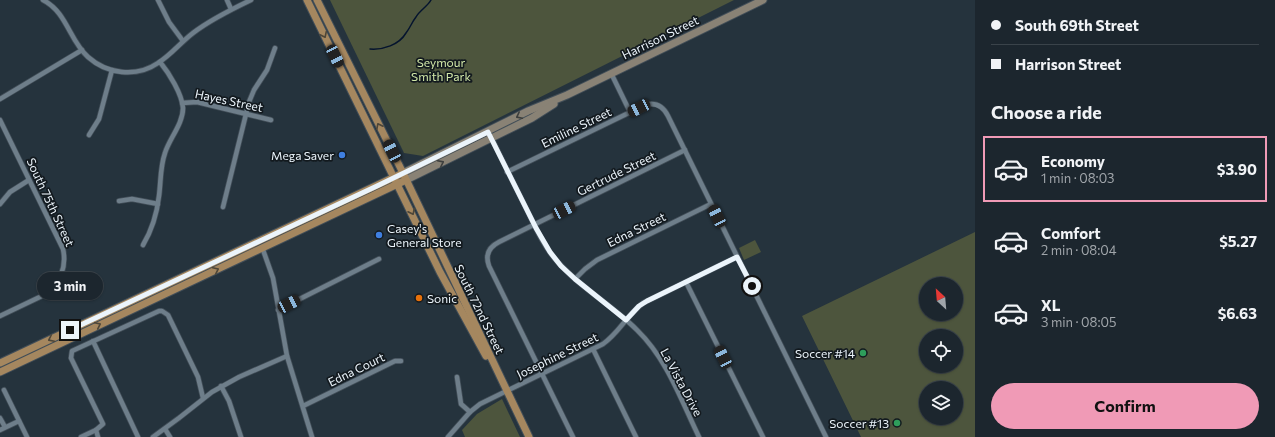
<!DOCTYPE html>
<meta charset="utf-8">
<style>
body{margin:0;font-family:Commissioner,sans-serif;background:#252e36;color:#f1f3f6;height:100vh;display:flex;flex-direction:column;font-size:15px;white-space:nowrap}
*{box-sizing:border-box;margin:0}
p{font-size:13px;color:#a0a5aa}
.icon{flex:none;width:22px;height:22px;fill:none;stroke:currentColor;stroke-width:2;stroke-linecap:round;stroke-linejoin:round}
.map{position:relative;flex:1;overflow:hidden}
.drawer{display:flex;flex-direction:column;background:#1c262e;width:300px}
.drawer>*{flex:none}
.guide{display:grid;align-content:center;height:88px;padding:0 16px;background:#1c262e}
.needle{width:26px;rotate:334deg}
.fabs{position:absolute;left:919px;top:277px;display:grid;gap:8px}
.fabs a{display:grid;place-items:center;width:44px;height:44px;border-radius:50%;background:#1c262e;box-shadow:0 1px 3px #0004,0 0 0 1px #3a434a;font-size:20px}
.end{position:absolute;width:18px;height:18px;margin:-9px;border:5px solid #ebf4fb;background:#111;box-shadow:0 0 0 2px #111}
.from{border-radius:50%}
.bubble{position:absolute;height:28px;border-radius:14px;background:#1c262e;box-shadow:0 1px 3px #0004,0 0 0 1px #3a434a;font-size:13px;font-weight:700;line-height:28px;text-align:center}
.car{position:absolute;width:12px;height:24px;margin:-12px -6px;border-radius:5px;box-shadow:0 0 3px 1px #0007;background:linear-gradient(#222 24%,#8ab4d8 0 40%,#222 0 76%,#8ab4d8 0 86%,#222 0)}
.guide b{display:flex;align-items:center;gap:14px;height:38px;font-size:15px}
.guide b+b{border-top:1px solid #3a434a}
.guide i{width:10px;height:10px;background:#f1f3f6}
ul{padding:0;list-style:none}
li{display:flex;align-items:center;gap:12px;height:66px;margin:0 8px 6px;padding:0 8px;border:2px solid transparent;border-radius:0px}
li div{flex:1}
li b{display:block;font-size:15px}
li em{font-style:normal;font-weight:700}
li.on{border-color:#f09ab6}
li>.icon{width:36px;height:36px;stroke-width:1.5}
h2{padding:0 16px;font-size:18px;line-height:48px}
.primary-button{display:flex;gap:8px;margin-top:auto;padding:8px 16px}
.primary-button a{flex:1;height:46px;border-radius:24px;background:#f09ab6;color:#111;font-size:16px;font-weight:700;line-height:46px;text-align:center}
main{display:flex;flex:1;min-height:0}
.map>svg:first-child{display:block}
.park{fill:#4d553d;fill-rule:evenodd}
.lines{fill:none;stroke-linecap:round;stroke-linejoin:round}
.stream{stroke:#05142e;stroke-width:1.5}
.street-casing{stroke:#424e58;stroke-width:6}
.secondary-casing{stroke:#424e58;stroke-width:9}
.primary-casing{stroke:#424e58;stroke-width:9}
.street{stroke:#6e7e8a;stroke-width:4.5}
.secondary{stroke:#898275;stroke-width:7}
.primary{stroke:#a5875f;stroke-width:7}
.oneway{stroke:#4d4639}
.oneway2{stroke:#3c3e3d}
.route{stroke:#ebf4fb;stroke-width:5}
.shop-dot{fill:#3f7fe0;stroke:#131a1f;stroke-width:1.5}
.food-dot{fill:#e8710a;stroke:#131a1f;stroke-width:1.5}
.leisure-dot{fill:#2e9e5b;stroke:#131a1f;stroke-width:1.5}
.labels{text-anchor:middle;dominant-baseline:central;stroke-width:3.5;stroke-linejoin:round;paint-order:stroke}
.street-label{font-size:12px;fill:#ebf4fb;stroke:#131a1f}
.park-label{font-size:12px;fill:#d3e9a9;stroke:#131a1f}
.poi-label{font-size:12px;fill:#ebf4fb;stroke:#131a1f;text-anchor:end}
</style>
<main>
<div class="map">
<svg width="975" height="437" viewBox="0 0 975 437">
<rect width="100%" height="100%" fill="#25333d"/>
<g class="park">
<path d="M 330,0 L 734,0 L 423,156 L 404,153 Z"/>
<path d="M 975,232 L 975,437 L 861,437 L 802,316 ZM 926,284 L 956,284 L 956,314 L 926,314 ZM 926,336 L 956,336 L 956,366 L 926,366 ZM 926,388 L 956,388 L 956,418 L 926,418 Z"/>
<path d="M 755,240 L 761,252 L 744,260 L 739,248 Z"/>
<path d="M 502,399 L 520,437 L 465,437 L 462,430 L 477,414 Z"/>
</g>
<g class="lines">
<path class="stream" d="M 370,49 C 383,50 399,45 406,33 C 410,28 412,22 416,17 C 420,10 427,7 431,0"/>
<defs>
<g id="street">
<path d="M 43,0 C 67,12 69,40 88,57 C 107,74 136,78 158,63 C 171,55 180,43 193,33 C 210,20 230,10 251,0"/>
<path d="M 158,0 L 169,22 L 183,41"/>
<path d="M 227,0 L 231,9"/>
<path d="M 611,73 L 630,112"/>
<path d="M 0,99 L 82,50"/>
<path d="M 182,103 L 197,102 L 271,120"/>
<path d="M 0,120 L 63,249 C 67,267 60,284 44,295 L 0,316"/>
<path d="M 89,135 L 99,119 L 112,70"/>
<path d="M 491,137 C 502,160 514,184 526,208 C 535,226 543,245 556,260 C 579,287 612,305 637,330 C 667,359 681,400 699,437"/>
<path d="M 507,172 L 645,105 C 656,102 663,106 668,116 L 826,437"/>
<path d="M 119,201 L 132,199 L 158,204"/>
<path d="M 0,204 L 10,192 L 29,180"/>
<path d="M 223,207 L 249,102 L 254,90 L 267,70 L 275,48"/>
<path d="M 143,245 C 152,230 157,213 159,196 C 161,181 160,167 165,153 C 169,139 183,124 183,108 C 182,94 169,73 160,62"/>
<path d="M 262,247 L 273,278 L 287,356 L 312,437"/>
<path d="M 61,275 L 68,275 L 83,281"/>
<path d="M 575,279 L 585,269 L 597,260 L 711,204"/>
<path d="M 686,282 L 763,437"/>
<path d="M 278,310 L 379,259"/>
<path d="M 93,341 L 138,437"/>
<path d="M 593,349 L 636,437"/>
<path d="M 457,377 L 461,404 L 470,412"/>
<path d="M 221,386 L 229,401 L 241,437"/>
<path d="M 4,390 L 27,437"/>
<path d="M 303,406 L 395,361 L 401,361"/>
<path d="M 0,418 L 5,427"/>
<path d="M 165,429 L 170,437"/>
<path d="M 0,430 L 19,421"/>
<path d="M 81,437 L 96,430"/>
<path d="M 98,437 L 96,430 L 103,424 L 71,358 L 72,351 L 159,311 L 162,311 L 168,315 L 198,377 L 203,398"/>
<path d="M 153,437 L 179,418 L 212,392 L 239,377 L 287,356"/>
<path d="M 448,437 L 470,412 L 480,404 L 603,344 C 619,333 627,315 643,303 L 737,257"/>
<path d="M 573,437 L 489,266 C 485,255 489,247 499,242 L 685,150"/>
</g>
<g id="secondary">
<path d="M 403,173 L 528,111 L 567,95 L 763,0"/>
<path d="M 406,180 L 532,118 L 554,104"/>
</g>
<g id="primary">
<path d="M 307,0 L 440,272 L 486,356"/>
<path d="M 317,0 L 403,173 L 529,437"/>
<path d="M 0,363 L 403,173"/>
<path d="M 0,372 L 406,180"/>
</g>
</defs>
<use href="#street" class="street-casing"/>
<use href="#secondary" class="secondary-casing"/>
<use href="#primary" class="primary-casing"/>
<use href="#street" class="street"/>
<use href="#secondary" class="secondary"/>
<use href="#primary" class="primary"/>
</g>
<defs><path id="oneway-chevron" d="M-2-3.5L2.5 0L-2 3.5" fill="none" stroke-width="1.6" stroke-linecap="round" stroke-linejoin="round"/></defs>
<g class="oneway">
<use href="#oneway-chevron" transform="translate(324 35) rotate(64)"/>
<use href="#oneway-chevron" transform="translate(379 126) rotate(-117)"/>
<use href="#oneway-chevron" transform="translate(412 212) rotate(64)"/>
<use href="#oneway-chevron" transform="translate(216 270) rotate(-25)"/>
<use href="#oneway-chevron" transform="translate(98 325) rotate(-25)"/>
<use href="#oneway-chevron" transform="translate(51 339) rotate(154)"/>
</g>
<g class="oneway2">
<use href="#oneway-chevron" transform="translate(519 116) rotate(153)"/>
<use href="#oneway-chevron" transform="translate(441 163) rotate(-26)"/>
</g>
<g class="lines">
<path class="route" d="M 70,330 L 377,186 L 488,132 L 536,228 L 550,252 L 561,266 L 575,279 L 626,320 L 639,306 L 647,301 L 737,257 L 752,286"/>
</g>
<g class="shop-dot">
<circle cx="342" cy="155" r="4"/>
<circle cx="379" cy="235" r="4"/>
</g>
<circle class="food-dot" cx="419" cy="298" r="4"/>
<g class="leisure-dot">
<circle cx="863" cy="353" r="4"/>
<circle cx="897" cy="423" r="4"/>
</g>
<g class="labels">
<g class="street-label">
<text transform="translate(660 37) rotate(-26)">Harrison Street</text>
<text transform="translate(229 100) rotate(12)">Hayes Street</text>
<text transform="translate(576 127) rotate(-26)">Emiline Street</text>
<text transform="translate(616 173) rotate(-26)">Gertrude Street</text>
<text transform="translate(51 202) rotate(65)">South 75th Street</text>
<text transform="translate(636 229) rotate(-26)">Edna Street</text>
<text transform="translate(480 309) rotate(64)">South 72nd Street</text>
<text transform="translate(557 355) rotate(-26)">Josephine Street</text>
<text transform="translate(356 369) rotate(-26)">Edna Court</text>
<text transform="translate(682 382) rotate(62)">La Vista Drive</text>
</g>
<g class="park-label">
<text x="441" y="62">Seymour<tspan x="441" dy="14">Smith Park</tspan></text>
</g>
<g class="poi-label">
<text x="334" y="155">Mega Saver</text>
<text x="387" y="228" text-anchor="start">Casey's<tspan x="387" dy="14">General Store</tspan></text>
<text x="427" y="298" text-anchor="start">Sonic</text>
<text x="855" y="353">Soccer #14</text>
<text x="889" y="423">Soccer #13</text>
</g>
</g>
</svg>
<div class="fabs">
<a><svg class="needle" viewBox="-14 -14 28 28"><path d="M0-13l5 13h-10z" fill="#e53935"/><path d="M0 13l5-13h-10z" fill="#a0a5aa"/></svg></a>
<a><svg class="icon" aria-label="locate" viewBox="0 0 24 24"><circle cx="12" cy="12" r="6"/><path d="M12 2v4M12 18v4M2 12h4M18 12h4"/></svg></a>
<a><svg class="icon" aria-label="layers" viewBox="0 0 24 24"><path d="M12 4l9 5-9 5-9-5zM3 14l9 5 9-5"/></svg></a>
</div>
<i class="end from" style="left:752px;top:286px"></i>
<i class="end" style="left:70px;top:330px"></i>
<div class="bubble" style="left:37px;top:272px;width:66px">3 min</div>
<i class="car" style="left:335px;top:56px;rotate:154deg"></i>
<i class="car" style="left:639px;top:108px;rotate:244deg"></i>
<i class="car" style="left:392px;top:151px;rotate:333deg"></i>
<i class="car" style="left:564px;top:210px;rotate:64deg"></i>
<i class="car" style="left:717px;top:216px;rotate:334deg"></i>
<i class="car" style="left:289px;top:304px;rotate:63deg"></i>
<i class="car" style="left:723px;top:357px;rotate:334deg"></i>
</div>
<section class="drawer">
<div class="guide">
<b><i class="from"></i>South 69th Street</b>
<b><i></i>Harrison Street</b>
</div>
<h2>Choose a ride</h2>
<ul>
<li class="on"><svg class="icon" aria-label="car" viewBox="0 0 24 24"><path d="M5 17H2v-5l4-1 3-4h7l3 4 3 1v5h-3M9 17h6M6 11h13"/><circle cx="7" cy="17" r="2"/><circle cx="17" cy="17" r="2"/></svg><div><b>Economy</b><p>1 min · 08:03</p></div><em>$3.90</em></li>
<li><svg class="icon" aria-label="car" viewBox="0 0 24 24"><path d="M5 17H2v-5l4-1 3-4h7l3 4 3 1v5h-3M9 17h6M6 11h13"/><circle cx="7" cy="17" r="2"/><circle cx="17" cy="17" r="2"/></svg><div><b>Comfort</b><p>2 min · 08:04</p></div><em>$5.27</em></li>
<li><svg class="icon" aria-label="car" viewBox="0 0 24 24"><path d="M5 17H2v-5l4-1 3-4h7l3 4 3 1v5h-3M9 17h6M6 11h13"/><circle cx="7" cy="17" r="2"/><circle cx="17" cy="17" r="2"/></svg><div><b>XL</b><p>3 min · 08:05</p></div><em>$6.63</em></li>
</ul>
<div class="primary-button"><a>Confirm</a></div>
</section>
</main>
